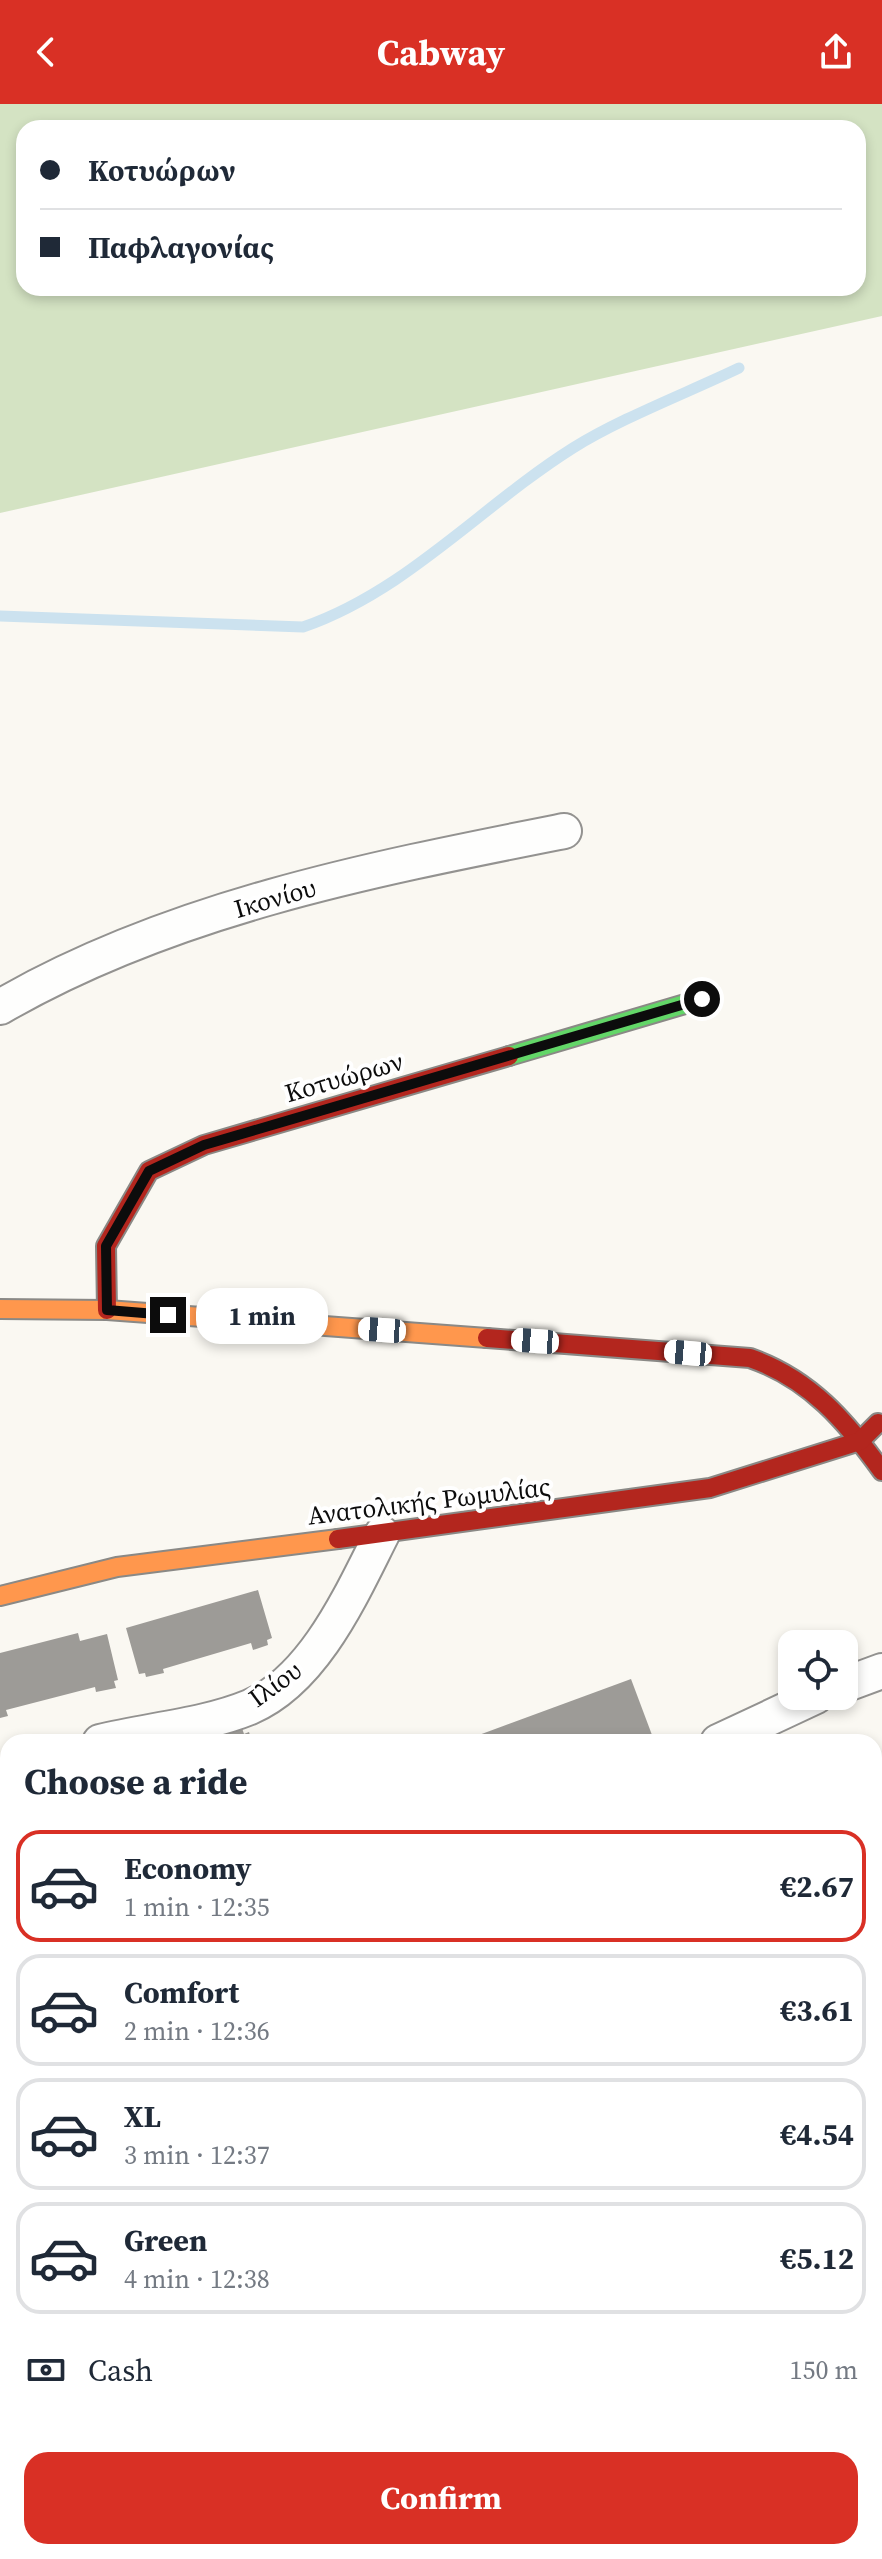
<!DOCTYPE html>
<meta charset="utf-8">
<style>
body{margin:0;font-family:"Source Serif 4",serif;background:#f6f6f7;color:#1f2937;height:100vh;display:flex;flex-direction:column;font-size:30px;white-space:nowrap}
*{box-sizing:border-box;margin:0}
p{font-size:26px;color:#747a83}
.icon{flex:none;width:44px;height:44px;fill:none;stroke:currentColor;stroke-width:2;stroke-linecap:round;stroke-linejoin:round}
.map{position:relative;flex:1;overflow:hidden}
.drawer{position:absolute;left:0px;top:1630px;width:882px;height:826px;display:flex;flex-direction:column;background:#fff;border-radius:24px 24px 0 0;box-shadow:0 4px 12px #0003}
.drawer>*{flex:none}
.hud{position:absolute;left:16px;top:16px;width:850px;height:176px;border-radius:24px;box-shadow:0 4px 12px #0003;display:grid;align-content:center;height:176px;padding:0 24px;background:#fff}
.tools{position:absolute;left:778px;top:1526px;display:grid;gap:16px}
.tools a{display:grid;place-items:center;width:80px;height:80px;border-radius:16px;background:#fff;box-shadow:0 4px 12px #0003;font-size:40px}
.end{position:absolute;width:36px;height:36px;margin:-18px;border:10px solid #0c0c0c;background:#fff;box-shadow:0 0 0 4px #fff}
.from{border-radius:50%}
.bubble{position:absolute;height:56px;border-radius:24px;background:#fff;box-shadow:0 4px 12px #0003;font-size:26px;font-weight:700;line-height:56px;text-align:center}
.car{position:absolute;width:24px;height:48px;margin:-24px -12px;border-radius:10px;box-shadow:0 0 6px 2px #0007;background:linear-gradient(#fff 24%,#345 0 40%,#fff 0 76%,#345 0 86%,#fff 0)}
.hud b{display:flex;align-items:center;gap:28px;height:76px;font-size:30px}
.hud b+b{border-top:2px solid #e0e1e3}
.hud i{width:20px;height:20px;background:#1f2937}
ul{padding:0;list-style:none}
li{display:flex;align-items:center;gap:24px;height:112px;margin:0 16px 12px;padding:0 8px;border:4px solid #e0e1e3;border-radius:24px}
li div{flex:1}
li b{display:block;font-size:30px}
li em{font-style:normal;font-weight:700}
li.current{border-color:#d93025}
li>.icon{width:72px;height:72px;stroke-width:1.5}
h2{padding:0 24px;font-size:36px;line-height:96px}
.pay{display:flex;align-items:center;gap:20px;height:88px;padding:0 24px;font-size:30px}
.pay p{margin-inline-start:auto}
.button{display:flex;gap:16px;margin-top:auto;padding:16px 24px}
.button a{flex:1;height:92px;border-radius:24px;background:#d93025;color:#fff;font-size:32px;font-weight:700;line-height:92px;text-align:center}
header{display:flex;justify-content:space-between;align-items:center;height:104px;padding:0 24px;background:#d93025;color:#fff;font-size:36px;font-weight:700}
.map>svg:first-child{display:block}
.forest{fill:#d4e3c3;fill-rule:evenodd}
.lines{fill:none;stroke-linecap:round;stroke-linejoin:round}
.stream{stroke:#cce2ef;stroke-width:11}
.building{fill:#9d9b97}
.lane-casing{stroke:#939290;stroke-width:20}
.street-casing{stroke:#939290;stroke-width:38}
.fast-casing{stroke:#8a8986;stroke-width:22}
.slow-casing{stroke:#8a8986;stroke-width:22}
.jam-casing{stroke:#8a8986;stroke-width:22}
.lane{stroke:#fefefd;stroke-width:16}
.street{stroke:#fefefd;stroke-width:34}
.fast{stroke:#63d668;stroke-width:18}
.slow{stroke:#ff974d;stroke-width:18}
.jam{stroke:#b3261e;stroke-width:18}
.route{stroke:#0c0c0c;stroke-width:10}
.labels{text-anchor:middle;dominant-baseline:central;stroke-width:8;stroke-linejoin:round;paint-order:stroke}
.street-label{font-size:26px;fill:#0c0c0c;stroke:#fff}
</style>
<header><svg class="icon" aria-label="back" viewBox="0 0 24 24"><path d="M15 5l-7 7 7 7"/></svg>Cabway<svg class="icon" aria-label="share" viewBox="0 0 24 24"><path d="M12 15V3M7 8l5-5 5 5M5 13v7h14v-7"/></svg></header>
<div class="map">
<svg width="882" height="2455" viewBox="0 0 882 2455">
<rect width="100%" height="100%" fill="#faf8f2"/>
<path class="forest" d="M 0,0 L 882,0 L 882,212 L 0,409 ZM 24,24 L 858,24 L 858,184 L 24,184 Z"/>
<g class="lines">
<path class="stream" d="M 0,512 L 303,523 C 407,487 481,402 573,344 C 621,314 687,289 739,264"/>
</g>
<g class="building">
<path d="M 258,1486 L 272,1534 L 267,1536 L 268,1541 L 253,1546 L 251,1539 L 163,1565 L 164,1569 L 146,1573 L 145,1569 L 139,1570 L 126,1524 Z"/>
<path d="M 78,1529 L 80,1537 L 107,1530 L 118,1576 L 114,1577 L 116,1584 L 96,1588 L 95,1583 L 6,1606 L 8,1612 L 0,1614 L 0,1549 Z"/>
<path d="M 631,1575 L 652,1631 L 633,1638 L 460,1638 Z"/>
<path d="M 241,1621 L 244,1630 L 249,1628 L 252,1638 L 214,1638 L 212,1630 Z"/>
<path d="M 874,2432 L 880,2443 L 874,2455 L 759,2455 L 770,2448 L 874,2448 Z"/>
</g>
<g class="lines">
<defs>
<g id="lane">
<path d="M 492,2448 L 503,2455"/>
<path d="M 569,2455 L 572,2448"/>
</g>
<g id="street">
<path d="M 0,903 C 171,804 372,765 564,727"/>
<path d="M 844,1581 L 882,1567"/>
<path d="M 100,1638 C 148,1626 204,1622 250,1603 C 315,1575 352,1489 382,1430"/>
<path d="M 718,1638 L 816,1592"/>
<path d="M 0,1682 L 8,1676"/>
<path d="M 874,1717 L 882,1724"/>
<path d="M 874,1929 L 882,1936"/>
<path d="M 0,2017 L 8,2017"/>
<path d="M 295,2448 L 296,2455"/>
<path d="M 230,2455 L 251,2448"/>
</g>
<g id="fast">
<path d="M 509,952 L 702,895"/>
<path d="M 0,2188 L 8,2187"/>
<path d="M 874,2320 L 882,2333"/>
</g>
<g id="slow">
<path d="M 0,1205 L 107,1206 L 487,1234"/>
<path d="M 0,1492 L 117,1463 L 338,1435"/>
</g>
<g id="jam">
<path d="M 107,1206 L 106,1142 L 149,1067 L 204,1041 L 509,952"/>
<path d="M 487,1234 L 750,1254 C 810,1275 846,1317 882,1367"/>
<path d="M 338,1435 L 710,1384 L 860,1337 L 878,1319"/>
</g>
</defs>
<use href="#lane" class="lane-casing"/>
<use href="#street" class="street-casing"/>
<use href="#fast" class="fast-casing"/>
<use href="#slow" class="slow-casing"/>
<use href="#jam" class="jam-casing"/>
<use href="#lane" class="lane"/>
<use href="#street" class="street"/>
<use href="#fast" class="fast"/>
<use href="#slow" class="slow"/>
<use href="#jam" class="jam"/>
</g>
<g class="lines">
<path class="route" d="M 168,1211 L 107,1206 L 106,1142 L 149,1067 L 204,1041 L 702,895"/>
</g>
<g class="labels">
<g class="street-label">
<text transform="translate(275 794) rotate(-16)">Ικονίου</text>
<text transform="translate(344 973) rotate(-16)">Κοτυώρων</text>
<text transform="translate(429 1397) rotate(-7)">Ανατολικής Ρωμυλίας</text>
<text transform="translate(275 1580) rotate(-36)">Ιλίου</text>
</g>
</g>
</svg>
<div class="tools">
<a><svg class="icon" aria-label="locate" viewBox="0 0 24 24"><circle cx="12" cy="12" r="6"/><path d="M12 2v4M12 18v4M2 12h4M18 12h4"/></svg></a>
</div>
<i class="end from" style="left:702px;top:895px"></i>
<i class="end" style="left:168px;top:1211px"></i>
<div class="bubble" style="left:196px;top:1184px;width:132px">1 min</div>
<i class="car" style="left:382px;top:1226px;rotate:274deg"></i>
<i class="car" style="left:535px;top:1237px;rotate:274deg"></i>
<i class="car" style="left:688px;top:1249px;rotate:275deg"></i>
<div class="hud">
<b><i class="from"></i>Κοτυώρων</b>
<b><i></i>Παφλαγονίας</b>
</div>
<section class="drawer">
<h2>Choose a ride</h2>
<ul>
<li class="current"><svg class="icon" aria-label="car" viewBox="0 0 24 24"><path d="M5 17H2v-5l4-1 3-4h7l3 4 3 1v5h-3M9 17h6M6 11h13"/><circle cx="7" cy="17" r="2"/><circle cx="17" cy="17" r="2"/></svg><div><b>Economy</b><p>1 min · 12:35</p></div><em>€2.67</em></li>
<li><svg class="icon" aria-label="car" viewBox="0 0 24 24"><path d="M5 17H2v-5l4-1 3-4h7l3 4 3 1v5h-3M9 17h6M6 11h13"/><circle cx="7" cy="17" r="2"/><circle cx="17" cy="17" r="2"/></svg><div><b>Comfort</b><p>2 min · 12:36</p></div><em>€3.61</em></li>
<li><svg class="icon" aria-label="car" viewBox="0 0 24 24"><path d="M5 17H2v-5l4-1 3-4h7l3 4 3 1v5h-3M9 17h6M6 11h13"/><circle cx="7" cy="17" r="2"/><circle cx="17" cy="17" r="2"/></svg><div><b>XL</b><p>3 min · 12:37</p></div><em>€4.54</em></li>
<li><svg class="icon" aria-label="car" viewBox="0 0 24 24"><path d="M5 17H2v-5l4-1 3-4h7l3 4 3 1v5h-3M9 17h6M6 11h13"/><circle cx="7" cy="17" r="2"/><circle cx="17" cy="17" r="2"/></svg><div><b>Green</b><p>4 min · 12:38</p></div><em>€5.12</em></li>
</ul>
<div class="pay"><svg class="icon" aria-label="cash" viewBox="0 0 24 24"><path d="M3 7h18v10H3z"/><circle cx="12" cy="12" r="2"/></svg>Cash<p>150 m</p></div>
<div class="button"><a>Confirm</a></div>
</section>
</div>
